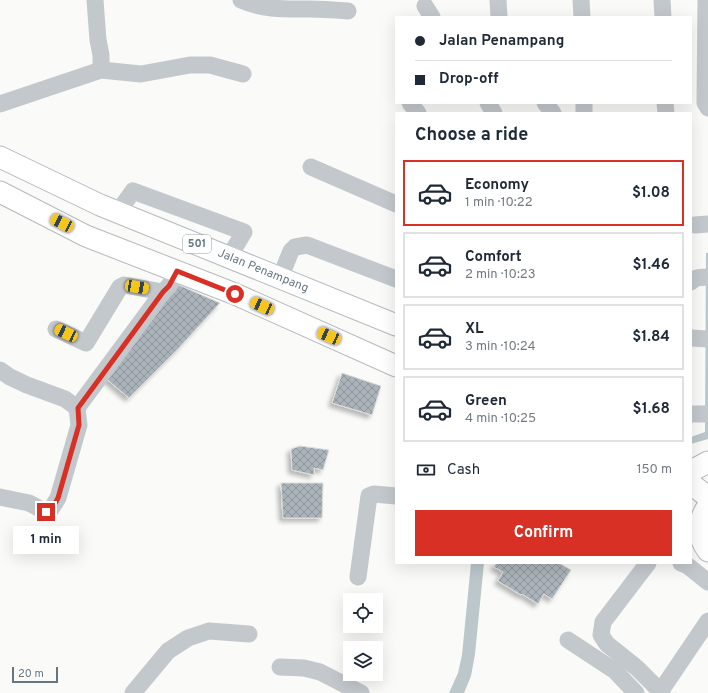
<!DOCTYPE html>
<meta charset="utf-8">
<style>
body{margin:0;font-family:Overpass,sans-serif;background:#f2f2f3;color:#1f2937;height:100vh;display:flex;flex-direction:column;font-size:15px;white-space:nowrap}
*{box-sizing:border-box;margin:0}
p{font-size:13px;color:#747a83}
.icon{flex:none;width:22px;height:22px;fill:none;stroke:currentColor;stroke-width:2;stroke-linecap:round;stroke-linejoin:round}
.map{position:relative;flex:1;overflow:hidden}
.drawer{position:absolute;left:395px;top:112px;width:297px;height:452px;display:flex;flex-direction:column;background:#fff;border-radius:0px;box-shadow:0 4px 16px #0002}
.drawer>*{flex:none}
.banner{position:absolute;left:395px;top:16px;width:297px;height:88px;border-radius:0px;box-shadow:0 4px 16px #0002;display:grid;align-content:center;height:88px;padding:0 20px;background:#fff}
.fabs{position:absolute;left:343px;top:593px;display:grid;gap:8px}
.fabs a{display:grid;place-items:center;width:40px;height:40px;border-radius:0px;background:#fff;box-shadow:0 4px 16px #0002;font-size:20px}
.scale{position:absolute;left:12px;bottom:10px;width:46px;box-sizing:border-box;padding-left:4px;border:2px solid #657683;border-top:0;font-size:11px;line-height:14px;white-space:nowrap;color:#657683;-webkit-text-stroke:3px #fff;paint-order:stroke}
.end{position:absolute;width:18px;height:18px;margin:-9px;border:5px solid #d93025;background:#fff;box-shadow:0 0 0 2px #fff}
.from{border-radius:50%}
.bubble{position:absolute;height:28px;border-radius:0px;background:#fff;box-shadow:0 4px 16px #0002;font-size:13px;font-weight:700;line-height:28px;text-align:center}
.car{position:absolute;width:12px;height:24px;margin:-12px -6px;border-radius:5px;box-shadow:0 0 3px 1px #0007;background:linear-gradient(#f5c518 24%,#345 0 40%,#f5c518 0 76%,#345 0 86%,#f5c518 0)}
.banner b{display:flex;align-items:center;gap:14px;height:38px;font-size:15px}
.banner b+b{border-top:1px solid #e0e1e3}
.banner i{width:10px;height:10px;background:#1f2937}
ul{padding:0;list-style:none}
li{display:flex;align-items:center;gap:12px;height:66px;margin:0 8px 6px;padding:0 12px;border:2px solid #e0e1e3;border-radius:0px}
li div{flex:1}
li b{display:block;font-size:15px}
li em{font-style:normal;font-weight:700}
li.active{border-color:#d93025}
li>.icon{width:36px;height:36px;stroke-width:1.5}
h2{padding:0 20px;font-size:18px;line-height:48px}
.pay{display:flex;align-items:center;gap:10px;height:44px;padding:0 20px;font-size:15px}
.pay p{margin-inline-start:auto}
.action{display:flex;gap:8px;margin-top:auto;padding:8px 20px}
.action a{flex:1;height:46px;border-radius:0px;background:#d93025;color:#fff;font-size:16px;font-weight:700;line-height:46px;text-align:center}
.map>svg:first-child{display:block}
.water{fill:#bbc7cb}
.building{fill:url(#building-cross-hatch);stroke:#dcdcda;filter:url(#shadow)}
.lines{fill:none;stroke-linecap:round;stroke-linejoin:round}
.major-casing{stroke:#b5babe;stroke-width:23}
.minor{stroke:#c3c8cc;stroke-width:17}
.major{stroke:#fff;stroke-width:21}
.route{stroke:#d93025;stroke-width:5}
.labels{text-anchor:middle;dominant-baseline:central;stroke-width:4;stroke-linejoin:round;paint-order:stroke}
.shield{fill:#fff;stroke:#939fa8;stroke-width:1}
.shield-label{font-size:11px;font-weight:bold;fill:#657683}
.street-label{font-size:12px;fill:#657683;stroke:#fff}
</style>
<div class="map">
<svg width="708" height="693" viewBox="0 0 708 693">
<defs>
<pattern id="building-cross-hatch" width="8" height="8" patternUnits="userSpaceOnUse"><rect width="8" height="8" fill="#aab3b9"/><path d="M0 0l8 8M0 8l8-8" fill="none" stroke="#8e969c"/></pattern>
<filter id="shadow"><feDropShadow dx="-3.5" dy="3.5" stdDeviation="2" flood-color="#0004"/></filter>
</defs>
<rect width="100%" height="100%" fill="#fafaf8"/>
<g class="water">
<path d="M 706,253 L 708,253 L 708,439 L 691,444 L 691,437 L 705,432 Z"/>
<path d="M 471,563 L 484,563 L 475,654 L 471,676 L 464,693 L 449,693 L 458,673 L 462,655 Z"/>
</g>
<g class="building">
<path d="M 179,285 L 220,303 L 177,350 L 129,398 L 103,376 Z"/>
<path d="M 342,373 L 381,386 L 372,415 L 332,403 Z"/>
<path d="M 300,446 L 329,450 L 323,470 L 314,468 L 314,475 L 292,470 L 291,449 Z"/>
<path d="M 281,483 L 323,483 L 322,518 L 283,518 Z"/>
<path d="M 496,563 L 559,563 L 571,570 L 552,599 L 544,594 L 538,604 L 522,594 L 521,595 L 498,581 L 503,572 L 494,567 Z"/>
</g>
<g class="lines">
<defs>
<g id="major">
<path d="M 0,157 L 100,205 L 396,325"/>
<path d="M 0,192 L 86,236 L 235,294 L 396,366"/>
<path d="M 691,470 L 695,469 L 708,462"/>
<path d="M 691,484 L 708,497"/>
<path d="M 708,506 C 698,520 697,537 708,551"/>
</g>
</defs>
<use href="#major" class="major-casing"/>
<g class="minor">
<path d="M 95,0 L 98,40 L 101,55 L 101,70"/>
<path d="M 241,0 C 263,10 286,9 310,9 C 322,9 335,10 348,11"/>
<path d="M 498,0 L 499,17"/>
<path d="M 581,0 L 582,17"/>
<path d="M 662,0 L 663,17"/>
<path d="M 706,0 L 705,103 L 708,108"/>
<path d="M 425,6 L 432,17"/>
<path d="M 410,103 L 418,113"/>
<path d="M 488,103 L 494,113"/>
<path d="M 545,103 L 553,113"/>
<path d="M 584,103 L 584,113"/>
<path d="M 665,103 L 666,113"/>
<path d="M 0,104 L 101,70 L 141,74 L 190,65 L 210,65 L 243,74"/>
<path d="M 311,167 L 396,204"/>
<path d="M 118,212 L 133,191 L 244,232 L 229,257"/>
<path d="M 695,225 L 708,224"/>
<path d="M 280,278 L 291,251 L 295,247 L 307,245 L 396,279"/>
<path d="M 691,282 C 695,277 702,277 708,277"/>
<path d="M 56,329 L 86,343 L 120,287 L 124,285 L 163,292"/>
<path d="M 691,338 L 708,339"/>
<path d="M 0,370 L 10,377 L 27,385 L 65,399 L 77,408 L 79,425 L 58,498 L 51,509 L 46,512 L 29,503 L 0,497"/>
<path d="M 77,408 L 163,292 L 169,286 L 177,271"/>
<path d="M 691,414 L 708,414"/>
<path d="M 648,563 L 603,622 L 601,635 L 607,644 L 637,668 L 662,693"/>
<path d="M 681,563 L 688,566 L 708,582"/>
<path d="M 358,577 L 369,496 L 374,494 L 396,496"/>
<path d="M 568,640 L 615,671 L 636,693"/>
<path d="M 280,667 L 304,668 L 320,672 L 361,693"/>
<path d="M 660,692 L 708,621"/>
<path d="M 133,693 L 168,651 L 188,638 L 209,631 L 249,634"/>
</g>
<use href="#major" class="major"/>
</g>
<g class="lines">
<path class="route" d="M 46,512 L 52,509 L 58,498 L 79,425 L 78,408 L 163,292 L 169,286 L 177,271 L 235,294"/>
</g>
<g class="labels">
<rect class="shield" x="183" y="235" width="28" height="18" rx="3"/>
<g class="shield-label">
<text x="197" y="244">501</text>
</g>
<g class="street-label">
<text transform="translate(263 271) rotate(22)">Jalan Penampang</text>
</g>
</g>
</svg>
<div class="fabs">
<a><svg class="icon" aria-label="locate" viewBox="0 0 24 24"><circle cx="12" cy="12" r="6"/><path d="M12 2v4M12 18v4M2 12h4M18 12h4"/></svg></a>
<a><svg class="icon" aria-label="layers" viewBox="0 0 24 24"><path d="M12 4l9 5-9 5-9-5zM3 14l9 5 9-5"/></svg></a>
</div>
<div class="scale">20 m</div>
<i class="end from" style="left:235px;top:294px"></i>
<i class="end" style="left:46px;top:512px"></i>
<div class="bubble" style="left:13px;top:526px;width:66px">1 min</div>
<i class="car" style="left:62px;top:223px;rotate:297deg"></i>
<i class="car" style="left:137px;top:287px;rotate:100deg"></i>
<i class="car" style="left:262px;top:306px;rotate:294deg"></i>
<i class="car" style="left:66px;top:333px;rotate:295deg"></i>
<i class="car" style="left:329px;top:336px;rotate:294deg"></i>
<div class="banner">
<b><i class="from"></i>Jalan Penampang</b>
<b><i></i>Drop-off</b>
</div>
<section class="drawer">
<h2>Choose a ride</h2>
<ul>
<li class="active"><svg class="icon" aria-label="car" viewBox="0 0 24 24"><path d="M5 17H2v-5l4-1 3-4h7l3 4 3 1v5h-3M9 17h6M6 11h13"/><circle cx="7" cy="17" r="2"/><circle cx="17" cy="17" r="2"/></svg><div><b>Economy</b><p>1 min · 10:22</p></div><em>$1.08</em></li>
<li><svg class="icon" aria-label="car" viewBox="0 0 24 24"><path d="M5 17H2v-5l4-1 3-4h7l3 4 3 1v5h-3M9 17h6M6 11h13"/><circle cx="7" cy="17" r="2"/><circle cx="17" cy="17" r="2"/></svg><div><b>Comfort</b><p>2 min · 10:23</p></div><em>$1.46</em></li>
<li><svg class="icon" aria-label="car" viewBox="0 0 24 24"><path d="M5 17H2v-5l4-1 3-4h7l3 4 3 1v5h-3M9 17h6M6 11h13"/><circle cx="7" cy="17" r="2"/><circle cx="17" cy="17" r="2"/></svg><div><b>XL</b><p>3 min · 10:24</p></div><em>$1.84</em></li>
<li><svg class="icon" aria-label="car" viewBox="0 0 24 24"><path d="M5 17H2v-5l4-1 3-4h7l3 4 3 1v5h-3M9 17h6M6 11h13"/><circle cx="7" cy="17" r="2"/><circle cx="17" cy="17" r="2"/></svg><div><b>Green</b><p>4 min · 10:25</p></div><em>$1.68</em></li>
</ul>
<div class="pay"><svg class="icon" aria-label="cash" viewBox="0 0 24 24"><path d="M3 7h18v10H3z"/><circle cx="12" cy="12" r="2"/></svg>Cash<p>150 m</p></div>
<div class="action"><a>Confirm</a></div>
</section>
</div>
